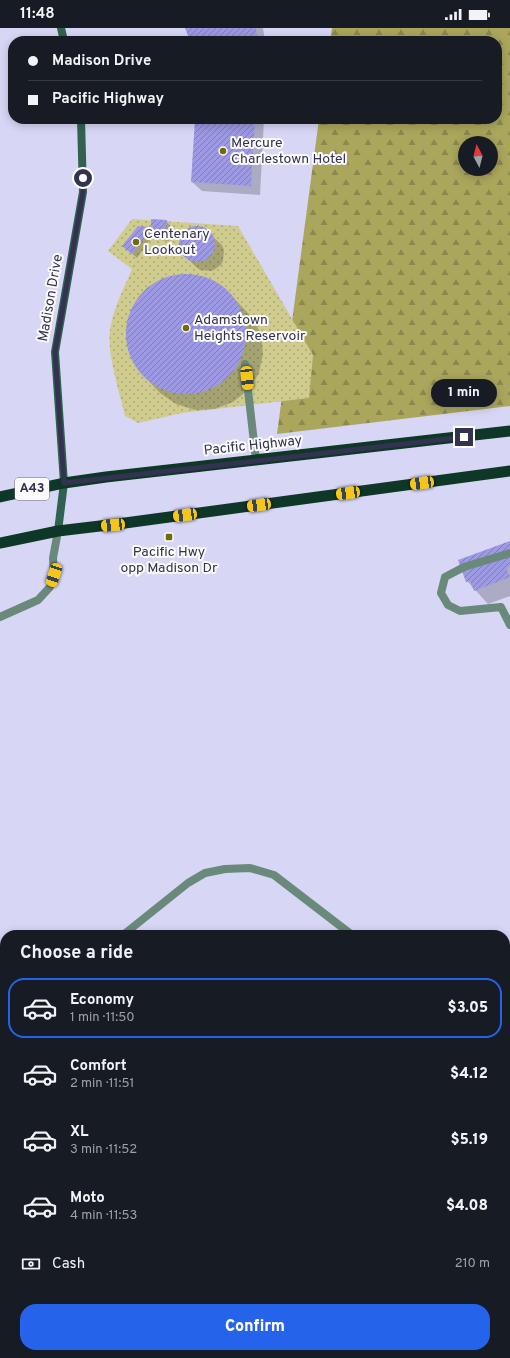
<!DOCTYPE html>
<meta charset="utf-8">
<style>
body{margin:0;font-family:Overpass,sans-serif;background:#242831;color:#f1f3f6;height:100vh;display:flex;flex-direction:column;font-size:15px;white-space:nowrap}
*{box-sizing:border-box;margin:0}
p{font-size:13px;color:#9ea1a6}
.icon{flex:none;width:22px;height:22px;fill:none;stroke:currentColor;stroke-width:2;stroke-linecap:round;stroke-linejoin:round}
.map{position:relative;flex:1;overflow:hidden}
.drawer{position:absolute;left:0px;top:902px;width:510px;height:428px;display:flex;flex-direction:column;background:#171b24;border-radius:16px 16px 0 0;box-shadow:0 2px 10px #0003}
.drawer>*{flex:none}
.banner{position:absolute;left:8px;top:8px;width:494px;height:88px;border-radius:16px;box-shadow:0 2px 10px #0003;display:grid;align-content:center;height:88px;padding:0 20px;background:#171b24}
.needle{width:26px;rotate:353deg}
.tools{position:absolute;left:458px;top:108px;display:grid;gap:8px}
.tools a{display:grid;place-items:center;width:40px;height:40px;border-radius:50%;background:#171b24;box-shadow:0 2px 10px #0003;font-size:20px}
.end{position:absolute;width:18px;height:18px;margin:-9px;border:5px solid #333250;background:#fff;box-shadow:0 0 0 2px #fff}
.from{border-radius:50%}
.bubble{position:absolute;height:28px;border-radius:14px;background:#171b24;box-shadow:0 2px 10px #0003;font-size:13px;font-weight:800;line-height:28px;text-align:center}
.car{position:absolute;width:12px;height:24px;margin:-12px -6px;border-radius:5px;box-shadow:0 0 3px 1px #0007;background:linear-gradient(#f5c518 24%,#345 0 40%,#f5c518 0 76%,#345 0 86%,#f5c518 0)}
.banner b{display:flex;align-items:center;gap:14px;height:38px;font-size:15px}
.banner b+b{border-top:1px solid #363941}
.banner i{width:10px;height:10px;background:#f1f3f6}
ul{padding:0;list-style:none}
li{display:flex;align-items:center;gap:12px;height:60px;margin:0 8px 6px;padding:0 12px;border:2px solid transparent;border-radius:16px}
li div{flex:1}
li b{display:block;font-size:15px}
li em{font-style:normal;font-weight:800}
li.active{border-color:#2563eb}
li>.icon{width:36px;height:36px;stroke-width:1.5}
h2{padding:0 20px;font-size:18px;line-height:48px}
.pay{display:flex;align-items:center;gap:10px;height:44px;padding:0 20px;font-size:15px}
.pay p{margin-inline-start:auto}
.button{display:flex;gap:8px;margin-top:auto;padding:8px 20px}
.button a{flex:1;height:46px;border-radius:16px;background:#2563eb;color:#fff;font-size:16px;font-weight:800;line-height:46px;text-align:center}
.status{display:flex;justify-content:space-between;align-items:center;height:28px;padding:0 20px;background:#171b24;direction:ltr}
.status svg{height:11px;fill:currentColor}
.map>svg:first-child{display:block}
.forest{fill:url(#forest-firs);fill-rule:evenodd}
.park{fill:url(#park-dots)}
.shadow{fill:#0003}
.building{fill:url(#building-hatch)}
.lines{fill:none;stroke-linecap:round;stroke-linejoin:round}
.service{stroke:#698a7b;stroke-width:8}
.minor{stroke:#698a7b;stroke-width:8}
.secondary{stroke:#30634f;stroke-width:8}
.trunk{stroke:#0e3728;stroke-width:11}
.route{stroke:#333250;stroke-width:5}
.poi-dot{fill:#726b07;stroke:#fbfbfb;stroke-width:1.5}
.labels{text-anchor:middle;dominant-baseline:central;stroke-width:4;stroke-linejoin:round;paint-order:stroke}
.shield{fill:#fbfbfb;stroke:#6f6e83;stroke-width:1}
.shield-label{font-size:13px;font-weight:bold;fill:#333250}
.poi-label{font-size:14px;fill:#333250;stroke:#fbfbfb;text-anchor:start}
.street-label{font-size:14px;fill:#333250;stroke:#fbfbfb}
</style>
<div class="status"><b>11:48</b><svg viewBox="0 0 49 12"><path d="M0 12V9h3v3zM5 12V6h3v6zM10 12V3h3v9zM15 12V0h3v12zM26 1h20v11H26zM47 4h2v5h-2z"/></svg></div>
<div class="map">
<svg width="510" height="1330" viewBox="0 0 510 1330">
<defs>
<pattern id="forest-firs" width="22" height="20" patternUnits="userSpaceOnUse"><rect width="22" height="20" fill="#aaa65c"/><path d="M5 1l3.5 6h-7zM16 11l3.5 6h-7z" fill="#8b884e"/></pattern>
<pattern id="park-dots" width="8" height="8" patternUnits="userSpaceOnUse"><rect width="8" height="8" fill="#cfcc8e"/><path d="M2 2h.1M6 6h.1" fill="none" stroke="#a9a676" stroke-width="1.8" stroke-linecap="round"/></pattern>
<pattern id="building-hatch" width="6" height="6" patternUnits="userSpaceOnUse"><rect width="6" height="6" fill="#9d99e2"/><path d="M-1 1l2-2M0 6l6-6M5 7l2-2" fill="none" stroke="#817dba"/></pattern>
</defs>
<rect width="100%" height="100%" fill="#d7d6f5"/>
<path class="forest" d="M 332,0 L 510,0 L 510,378 L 277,406 L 319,91 L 497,91 L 497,13 L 330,13 ZM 465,115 L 491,115 L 491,141 L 465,141 Z"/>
<path class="park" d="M 132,191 L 238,198 L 313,327 L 309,370 L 182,385 L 138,395 L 125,388 C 119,361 105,322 111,296 C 115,277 125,258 132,241 L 108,223 Z"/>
<g class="shadow">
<path d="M 186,0 L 263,0 L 265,13 L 192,13 Z"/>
<path d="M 196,91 L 264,91 L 260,167 L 202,163 L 192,154 Z"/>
<path d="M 152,192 L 166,193 L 171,198 L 169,213 L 160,212 L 154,206 L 137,230 L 123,218 L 149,200 L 152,202 Z"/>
<path d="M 192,200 L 204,201 L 222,217 L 224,222 L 223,233 L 221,237 L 212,243 L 200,242 L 196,239 L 186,229 L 180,218 L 183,207 Z"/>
<path d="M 184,246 L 203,249 L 221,257 L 252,289 L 261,306 L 263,326 L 259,345 L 248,362 L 233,374 L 215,381 L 195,382 L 176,376 L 160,365 L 143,347 L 132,331 L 126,312 L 127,293 L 135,275 L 147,260 L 164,250 Z"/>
<path d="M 510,514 L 510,568 L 488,576 L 467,553 Z"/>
</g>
<g class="building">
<path d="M 185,0 L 256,0 L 257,13 L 190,13 Z"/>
<path d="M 195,91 L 255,91 L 251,158 L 191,154 Z"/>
<path d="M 151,191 L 167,192 L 165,208 L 154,208 L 155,201 L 151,200 Z"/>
<path d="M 138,198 L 150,199 L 149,204 L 132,226 L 122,218 Z"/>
<circle cx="197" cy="216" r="18"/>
<circle cx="186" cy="306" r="60"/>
<path d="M 510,513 L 510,538 L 506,540 L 510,549 L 474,563 L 470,553 L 466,554 L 458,532 Z"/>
</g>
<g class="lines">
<g class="service">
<path d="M 245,336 L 256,432"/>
<path d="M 510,525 L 464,539 L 445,549 L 441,565 L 448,577 L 460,583 L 501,579 L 510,597"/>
</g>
<g class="minor">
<path d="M 0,589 L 38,572 L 50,559 L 54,547 L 53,530 L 58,503"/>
<path d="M 123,907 L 188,855 L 205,845 L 225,841 L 250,840 L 274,847 L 352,907"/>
<path d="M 505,964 L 510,963"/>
<path d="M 198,1330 L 200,1325"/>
</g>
<g class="secondary">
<path d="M 61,0 L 64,13"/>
<path d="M 58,503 L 64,455 L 55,324 L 83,164 L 81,91"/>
</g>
<g class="trunk">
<path d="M 0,469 L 64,455 L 106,449 L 510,403"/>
<path d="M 0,515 L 58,503 L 125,495 L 510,443"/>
</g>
</g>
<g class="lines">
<path class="route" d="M 83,150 L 83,164 L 55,324 L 64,455 L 464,409"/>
</g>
<g class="poi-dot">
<circle cx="223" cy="123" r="4"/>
<circle cx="136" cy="214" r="4"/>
<circle cx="186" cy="300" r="4"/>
<rect x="165" y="505" width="8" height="8" rx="2"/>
</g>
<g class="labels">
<rect class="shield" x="15" y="450" width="34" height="22" rx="3"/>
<g class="shield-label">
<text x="32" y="461">A43</text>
</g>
<g class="poi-label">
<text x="231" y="115">Mercure<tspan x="231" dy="16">Charlestown Hotel</tspan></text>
<text x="144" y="206">Centenary<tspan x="144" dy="16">Lookout</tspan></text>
<text x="194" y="292">Adamstown<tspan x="194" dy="16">Heights Reservoir</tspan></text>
<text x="169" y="524" text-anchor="middle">Pacific Hwy<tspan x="169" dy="16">opp Madison Dr</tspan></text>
</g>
<g class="street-label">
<text transform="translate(51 270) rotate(-80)">Madison Drive</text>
<text transform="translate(253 418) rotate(-6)">Pacific Highway</text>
</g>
</g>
</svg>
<div class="tools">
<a><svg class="needle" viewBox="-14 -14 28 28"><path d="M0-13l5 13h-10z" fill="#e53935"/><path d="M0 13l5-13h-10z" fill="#9ea1a6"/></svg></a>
</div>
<i class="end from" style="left:83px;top:150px"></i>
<i class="end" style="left:464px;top:409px"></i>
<div class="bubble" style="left:431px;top:351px;width:66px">1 min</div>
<i class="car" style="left:247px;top:350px;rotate:174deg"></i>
<i class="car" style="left:422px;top:455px;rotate:262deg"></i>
<i class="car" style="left:348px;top:465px;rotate:262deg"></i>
<i class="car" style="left:259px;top:477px;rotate:262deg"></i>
<i class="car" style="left:185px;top:487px;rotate:262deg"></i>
<i class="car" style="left:113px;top:497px;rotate:264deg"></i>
<i class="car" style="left:54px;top:547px;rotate:198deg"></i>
<div class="banner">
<b><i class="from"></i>Madison Drive</b>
<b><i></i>Pacific Highway</b>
</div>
<section class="drawer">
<h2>Choose a ride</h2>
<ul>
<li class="active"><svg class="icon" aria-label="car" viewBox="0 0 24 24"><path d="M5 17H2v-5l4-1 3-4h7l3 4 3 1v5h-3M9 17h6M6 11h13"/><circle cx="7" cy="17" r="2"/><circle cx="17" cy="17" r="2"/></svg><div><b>Economy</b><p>1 min · 11:50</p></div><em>$3.05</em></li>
<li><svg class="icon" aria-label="car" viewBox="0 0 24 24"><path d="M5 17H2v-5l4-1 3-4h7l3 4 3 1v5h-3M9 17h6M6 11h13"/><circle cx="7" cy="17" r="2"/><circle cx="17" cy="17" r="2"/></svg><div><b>Comfort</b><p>2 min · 11:51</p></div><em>$4.12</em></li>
<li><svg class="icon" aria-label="car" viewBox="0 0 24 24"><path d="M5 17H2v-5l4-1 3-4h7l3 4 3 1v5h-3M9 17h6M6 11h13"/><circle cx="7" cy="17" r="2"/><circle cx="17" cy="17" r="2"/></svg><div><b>XL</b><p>3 min · 11:52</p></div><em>$5.19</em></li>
<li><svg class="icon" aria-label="car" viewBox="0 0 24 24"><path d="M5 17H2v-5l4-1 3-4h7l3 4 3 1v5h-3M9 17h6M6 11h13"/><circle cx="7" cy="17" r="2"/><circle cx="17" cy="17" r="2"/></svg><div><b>Moto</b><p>4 min · 11:53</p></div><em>$4.08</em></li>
</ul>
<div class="pay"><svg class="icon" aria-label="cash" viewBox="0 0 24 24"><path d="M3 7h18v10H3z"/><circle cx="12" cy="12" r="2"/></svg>Cash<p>210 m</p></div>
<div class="button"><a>Confirm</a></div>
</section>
</div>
